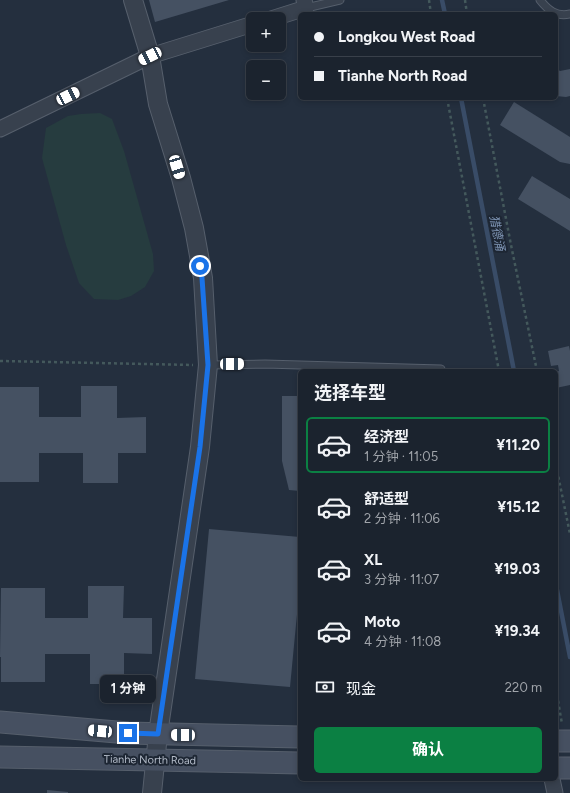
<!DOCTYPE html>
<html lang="zh">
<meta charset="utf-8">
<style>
body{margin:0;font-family:Figtree,"Noto Sans SC",sans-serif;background:#242b36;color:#f1f3f6;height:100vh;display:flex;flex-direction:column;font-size:15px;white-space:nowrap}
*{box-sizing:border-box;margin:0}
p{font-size:13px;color:#a0a4aa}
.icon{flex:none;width:22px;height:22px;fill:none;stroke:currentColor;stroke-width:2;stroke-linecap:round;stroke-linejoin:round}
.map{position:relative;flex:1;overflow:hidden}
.details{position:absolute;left:298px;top:369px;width:260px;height:412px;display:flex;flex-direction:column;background:#1b232e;border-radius:6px;box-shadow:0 2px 6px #0003,0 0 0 1px #39404a}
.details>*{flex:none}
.hud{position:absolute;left:298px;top:12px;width:260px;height:88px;border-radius:6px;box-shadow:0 2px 6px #0003,0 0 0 1px #39404a;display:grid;align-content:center;height:88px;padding:0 16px;background:#1b232e}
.controls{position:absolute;left:246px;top:12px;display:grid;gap:8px}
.controls a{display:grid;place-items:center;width:40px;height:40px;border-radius:6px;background:#1b232e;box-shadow:0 2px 6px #0003,0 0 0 1px #39404a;font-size:20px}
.end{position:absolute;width:18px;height:18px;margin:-9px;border:5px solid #1a73e8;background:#fff;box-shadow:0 0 0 2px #fff}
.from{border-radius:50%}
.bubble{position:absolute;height:28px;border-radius:6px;background:#1b232e;box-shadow:0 2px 6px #0003,0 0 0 1px #39404a;font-size:13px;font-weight:700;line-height:28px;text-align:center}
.car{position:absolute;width:12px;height:24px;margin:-12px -6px;border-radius:5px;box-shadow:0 0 3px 1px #0007;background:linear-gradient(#fff 24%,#345 0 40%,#fff 0 76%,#345 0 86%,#fff 0)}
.hud b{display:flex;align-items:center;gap:14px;height:38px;font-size:15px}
.hud b+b{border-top:1px solid #39404a}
.hud i{width:10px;height:10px;background:#f1f3f6}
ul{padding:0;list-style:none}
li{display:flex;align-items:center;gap:12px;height:56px;margin:0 8px 6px;padding:0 8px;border:2px solid transparent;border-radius:6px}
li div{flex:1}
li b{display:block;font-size:15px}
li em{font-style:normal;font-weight:700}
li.on{border-color:#0b8043}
li>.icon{width:36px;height:36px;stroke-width:1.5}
h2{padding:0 16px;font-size:18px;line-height:48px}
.pay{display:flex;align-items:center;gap:10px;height:44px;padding:0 16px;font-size:15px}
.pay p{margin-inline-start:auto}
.button{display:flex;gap:8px;margin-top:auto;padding:8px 16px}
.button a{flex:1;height:46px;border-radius:6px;background:#0b8043;color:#fff;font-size:16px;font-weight:700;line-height:46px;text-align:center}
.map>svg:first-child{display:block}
.green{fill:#263c3f}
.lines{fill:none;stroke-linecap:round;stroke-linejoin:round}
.stream{stroke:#394c67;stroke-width:4.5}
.building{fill:#455162}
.service-casing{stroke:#565f6c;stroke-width:9}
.minor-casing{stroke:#565f6c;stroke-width:17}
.tertiary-casing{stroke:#565f6c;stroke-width:20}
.secondary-casing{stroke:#565f6c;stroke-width:23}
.path{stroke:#44595c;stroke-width:2.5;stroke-dasharray:3 3;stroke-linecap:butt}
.service{stroke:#38414e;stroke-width:7}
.minor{stroke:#38414e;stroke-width:15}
.tertiary{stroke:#38414e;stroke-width:18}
.secondary{stroke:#465061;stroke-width:21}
.route{stroke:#1a73e8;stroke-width:5}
.labels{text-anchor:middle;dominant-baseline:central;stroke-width:4;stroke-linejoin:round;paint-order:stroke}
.street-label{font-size:11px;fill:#b4bcc9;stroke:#1d2633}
.water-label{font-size:12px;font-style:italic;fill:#7c92b1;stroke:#1d2633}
</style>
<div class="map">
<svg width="570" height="793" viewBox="0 0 570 793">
<rect width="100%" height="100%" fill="#242f3e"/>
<path class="green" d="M 100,113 L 112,119 L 124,151 L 153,254 L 154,271 L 145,287 L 131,296 L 118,300 L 94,299 L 79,283 L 66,245 L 42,158 L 46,128 L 68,116 L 81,114 Z"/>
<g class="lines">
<g class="stream">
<path d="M 442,0 L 445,14"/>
<path d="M 461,98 L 514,371"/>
<path d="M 556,585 L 570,657"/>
</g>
</g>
<g class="building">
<path d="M 149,0 L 229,0 L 155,22 Z"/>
<path d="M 556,68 L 560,71 L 570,69 L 570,96 L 566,97 L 556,96 Z"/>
<path d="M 514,102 L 570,137 L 570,164 L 560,162 L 500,125 Z"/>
<path d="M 532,176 L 570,199 L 570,231 L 518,199 Z"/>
<path d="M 569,346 L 570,351 L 570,385 L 556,388 L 556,372 L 559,371 L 558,365 L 551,366 L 548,351 Z"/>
<path d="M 81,386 L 117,386 L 117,418 L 146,417 L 146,453 L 118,453 L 118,483 L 83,483 L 83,453 L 39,453 L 39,482 L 0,482 L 0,387 L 39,387 L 39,417 L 81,417 Z"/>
<path d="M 282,396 L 300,396 L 300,491 L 289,490 L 282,461 Z"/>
<path d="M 209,529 L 300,537 L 300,583 L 290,687 L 195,679 Z"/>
<path d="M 88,586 L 124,586 L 123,618 L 152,618 L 152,654 L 124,653 L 124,684 L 90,684 L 90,654 L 45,654 L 45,682 L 1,682 L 1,657 L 0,657 L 1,588 L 45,588 L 45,618 L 88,618 Z"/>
<path d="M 47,790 L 68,792 L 68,793 L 47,793 Z"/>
</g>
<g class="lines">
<defs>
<g id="service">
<path d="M 540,0 C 548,10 556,17 570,14"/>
<path d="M 306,8 L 340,0"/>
<path d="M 208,365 L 265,364 L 441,369"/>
</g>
<g id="minor">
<path d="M 271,19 L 306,8 L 304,0"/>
<path d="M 0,129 L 150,56 L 253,24"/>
<path d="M 552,779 L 555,793"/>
</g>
<path id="tertiary" d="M 133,0 L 150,56 L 158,104 L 181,178 L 194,228 L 203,278 L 208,365 L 200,447 L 158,734 L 152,793"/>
<g id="secondary">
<path d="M 0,722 L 128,733 L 300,737"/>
<path d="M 556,741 L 570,741"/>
<path d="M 0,757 L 300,763"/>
<path d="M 556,768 L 570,768"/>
</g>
</defs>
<use href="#service" class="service-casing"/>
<use href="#minor" class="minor-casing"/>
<use href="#tertiary" class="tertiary-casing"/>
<use href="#secondary" class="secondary-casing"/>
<g class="path">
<path d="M 429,0 L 431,14"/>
<path d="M 465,0 L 467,14"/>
<path d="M 447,98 L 499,371"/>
<path d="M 483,98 L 511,245 L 537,371"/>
<path d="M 0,361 L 193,365"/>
<path d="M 556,465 L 570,534"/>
<path d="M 556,689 L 562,724"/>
</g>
<use href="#service" class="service"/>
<use href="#minor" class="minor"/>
<use href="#tertiary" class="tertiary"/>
<use href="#secondary" class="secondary"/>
</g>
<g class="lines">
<path class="route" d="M 128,733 L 158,734 L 200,447 L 208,365 L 202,278 L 200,266"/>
</g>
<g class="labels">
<g class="street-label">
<text transform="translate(150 760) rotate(1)">Tianhe North Road</text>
</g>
<g class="water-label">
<text transform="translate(497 233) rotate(79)">猎德涌</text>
</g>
</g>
</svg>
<div class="controls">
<a>+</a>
<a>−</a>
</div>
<i class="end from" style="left:200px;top:266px"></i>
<i class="end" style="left:128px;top:733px"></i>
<div class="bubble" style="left:100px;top:675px;width:56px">1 分钟</div>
<i class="car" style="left:150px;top:56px;rotate:244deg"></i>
<i class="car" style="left:68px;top:96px;rotate:64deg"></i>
<i class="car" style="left:177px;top:167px;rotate:163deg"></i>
<i class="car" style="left:232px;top:364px;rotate:89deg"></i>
<i class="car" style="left:100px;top:731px;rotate:275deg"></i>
<i class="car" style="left:183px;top:735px;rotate:271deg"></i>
<div class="hud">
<b><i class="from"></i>Longkou West Road</b>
<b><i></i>Tianhe North Road</b>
</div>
<section class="details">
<h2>选择车型</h2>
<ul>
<li class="on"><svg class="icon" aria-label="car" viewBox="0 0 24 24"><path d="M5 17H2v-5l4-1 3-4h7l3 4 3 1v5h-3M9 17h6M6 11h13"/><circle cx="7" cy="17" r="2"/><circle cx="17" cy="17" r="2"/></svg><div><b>经济型</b><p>1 分钟 · 11:05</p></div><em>¥11.20</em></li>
<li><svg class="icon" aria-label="car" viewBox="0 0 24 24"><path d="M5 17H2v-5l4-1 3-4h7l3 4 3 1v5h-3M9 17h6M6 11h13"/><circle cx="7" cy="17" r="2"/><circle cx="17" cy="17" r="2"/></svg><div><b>舒适型</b><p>2 分钟 · 11:06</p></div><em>¥15.12</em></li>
<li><svg class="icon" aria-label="car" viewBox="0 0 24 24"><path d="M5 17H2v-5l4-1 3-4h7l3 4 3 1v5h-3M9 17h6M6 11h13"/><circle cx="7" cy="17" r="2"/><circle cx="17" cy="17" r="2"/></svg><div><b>XL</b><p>3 分钟 · 11:07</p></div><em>¥19.03</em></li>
<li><svg class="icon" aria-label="car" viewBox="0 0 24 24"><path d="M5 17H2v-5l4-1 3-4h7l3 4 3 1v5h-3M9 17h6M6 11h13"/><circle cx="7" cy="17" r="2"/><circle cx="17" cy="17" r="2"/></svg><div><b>Moto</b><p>4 分钟 · 11:08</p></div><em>¥19.34</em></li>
</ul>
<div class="pay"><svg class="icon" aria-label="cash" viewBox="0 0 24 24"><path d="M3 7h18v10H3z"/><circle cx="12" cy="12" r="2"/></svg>现金<p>220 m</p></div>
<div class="button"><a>确认</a></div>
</section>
</div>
